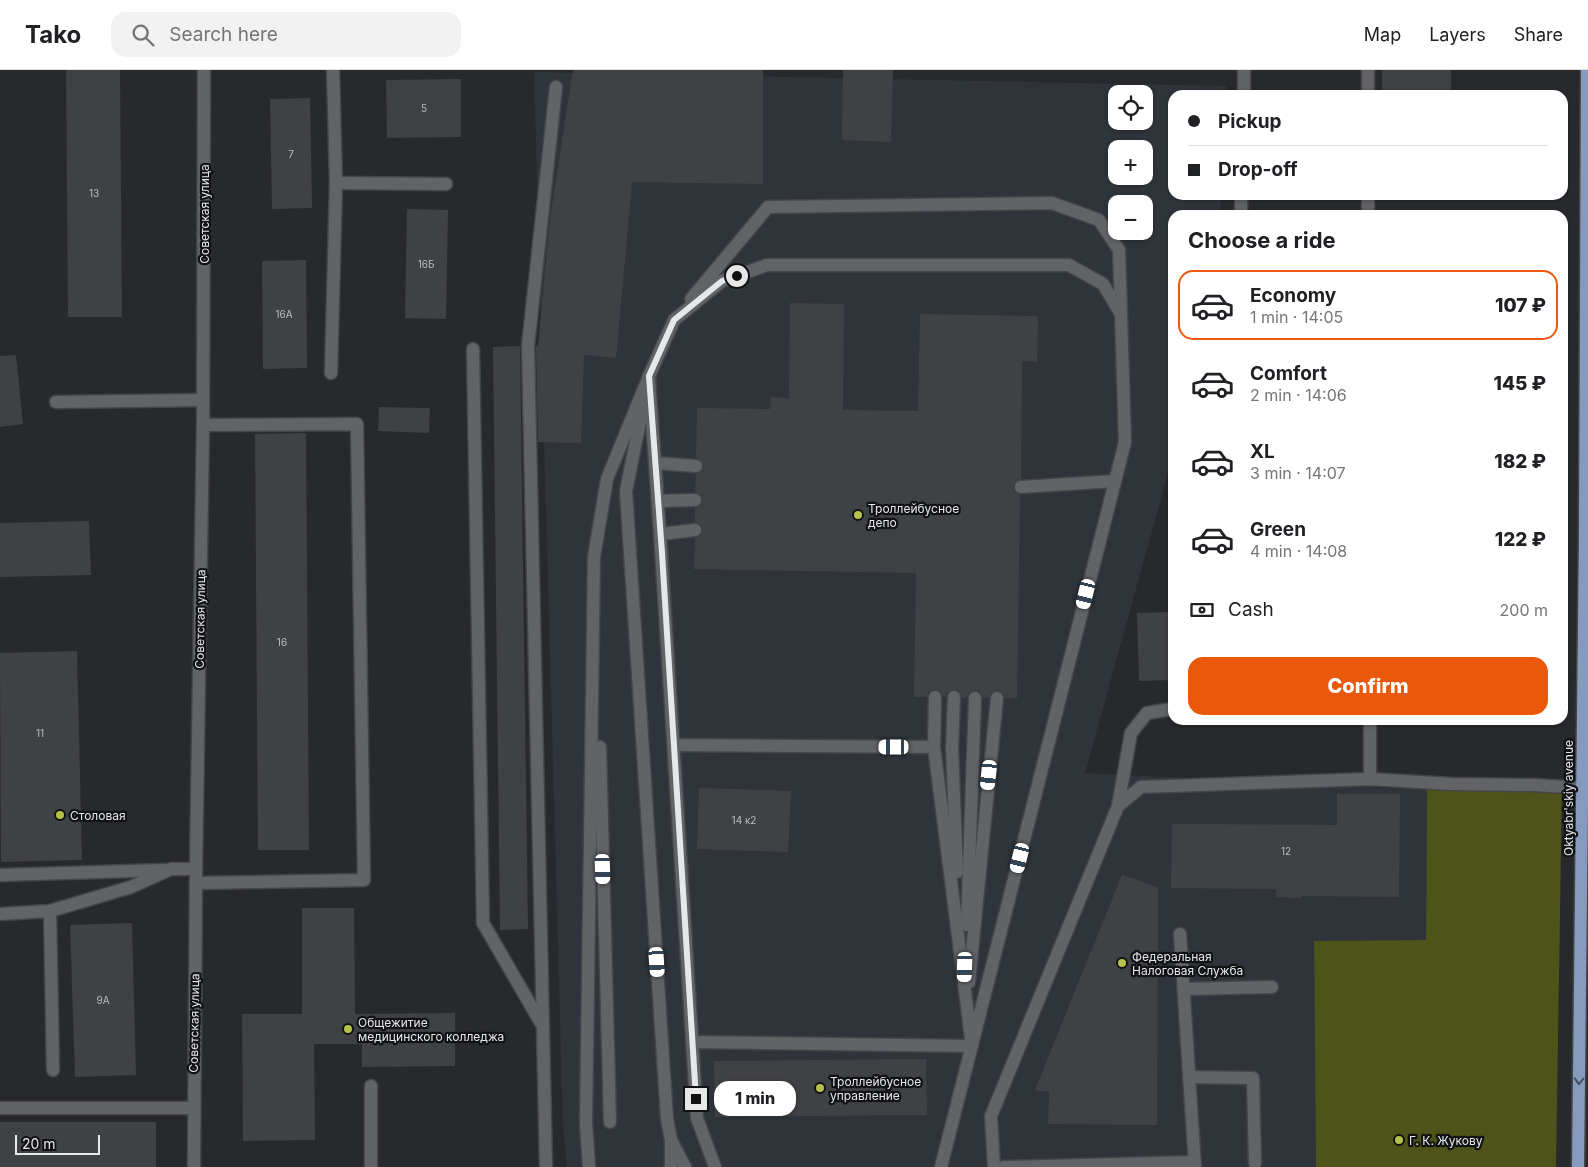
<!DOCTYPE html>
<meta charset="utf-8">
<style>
body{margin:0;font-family:Inter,sans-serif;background:#f2f2f2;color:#202124;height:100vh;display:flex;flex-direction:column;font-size:19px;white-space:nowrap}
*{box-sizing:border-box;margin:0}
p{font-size:16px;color:#757577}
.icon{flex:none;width:28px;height:28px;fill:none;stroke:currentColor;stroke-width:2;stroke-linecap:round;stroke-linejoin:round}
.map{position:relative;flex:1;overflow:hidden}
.details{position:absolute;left:1168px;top:140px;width:400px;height:515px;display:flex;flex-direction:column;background:#fff;border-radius:15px;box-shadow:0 1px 4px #0004}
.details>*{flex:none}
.banner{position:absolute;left:1168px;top:20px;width:400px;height:110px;border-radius:15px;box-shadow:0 1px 4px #0004;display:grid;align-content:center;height:110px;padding:0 20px;background:#fff}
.tools{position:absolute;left:1108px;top:15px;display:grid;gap:10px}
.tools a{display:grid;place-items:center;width:45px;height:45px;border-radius:10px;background:#fff;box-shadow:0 1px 4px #0004;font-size:25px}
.scale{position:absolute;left:15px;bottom:12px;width:85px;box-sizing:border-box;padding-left:5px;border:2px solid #e6e7e9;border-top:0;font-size:14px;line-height:18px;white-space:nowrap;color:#e6e7e9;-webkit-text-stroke:4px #111213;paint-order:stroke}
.end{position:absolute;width:22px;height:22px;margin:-11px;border:6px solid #e6e7e9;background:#111;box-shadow:0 0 0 2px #111}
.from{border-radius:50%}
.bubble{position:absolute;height:35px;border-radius:15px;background:#fff;box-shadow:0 1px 4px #0004;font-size:16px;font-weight:800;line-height:35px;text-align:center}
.car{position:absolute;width:15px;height:30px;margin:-15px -8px;border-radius:6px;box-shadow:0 0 4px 1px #0007;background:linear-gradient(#fff 24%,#345 0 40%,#fff 0 76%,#345 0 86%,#fff 0)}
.banner b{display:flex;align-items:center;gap:18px;height:48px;font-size:19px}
.banner b+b{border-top:1px solid #e0e0e0}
.banner i{width:12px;height:12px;background:#202124}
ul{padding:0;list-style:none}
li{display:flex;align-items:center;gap:15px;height:70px;margin:0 10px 8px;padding:0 10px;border:2px solid transparent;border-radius:15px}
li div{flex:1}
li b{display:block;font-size:19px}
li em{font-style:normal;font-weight:800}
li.active{border-color:#ea580c}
li>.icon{width:45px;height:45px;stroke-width:1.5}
h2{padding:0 20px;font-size:22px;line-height:60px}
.pay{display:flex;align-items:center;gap:12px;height:55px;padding:0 20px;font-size:19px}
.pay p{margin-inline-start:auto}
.action{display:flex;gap:10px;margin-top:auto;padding:10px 20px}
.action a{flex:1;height:58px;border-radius:15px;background:#ea580c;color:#fff;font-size:20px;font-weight:800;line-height:58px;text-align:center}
header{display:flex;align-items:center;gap:30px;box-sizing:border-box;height:70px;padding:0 25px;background:#fff;border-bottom:1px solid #e0e0e0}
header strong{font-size:24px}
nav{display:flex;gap:28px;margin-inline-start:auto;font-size:18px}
.search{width:350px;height:45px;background:#f2f2f2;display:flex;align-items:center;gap:12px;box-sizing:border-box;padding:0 18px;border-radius:15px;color:#757577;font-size:19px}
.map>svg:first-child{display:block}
.built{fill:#2f343b;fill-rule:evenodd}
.green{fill:#4e5319}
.building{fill:#404144}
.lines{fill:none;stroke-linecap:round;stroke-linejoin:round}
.minor-casing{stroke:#444547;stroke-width:15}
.major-casing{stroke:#444547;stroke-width:15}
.minor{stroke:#616366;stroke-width:12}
.major{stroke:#869abd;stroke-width:12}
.oneway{stroke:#464f5f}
.route{stroke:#e6e7e9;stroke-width:6}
.poi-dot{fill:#b6c148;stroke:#111213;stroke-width:2}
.labels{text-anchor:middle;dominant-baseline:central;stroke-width:4.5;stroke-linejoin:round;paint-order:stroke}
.number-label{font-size:10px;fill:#bcbec0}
.street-label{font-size:12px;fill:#e6e7e9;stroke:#111213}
.poi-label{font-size:12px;fill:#e6e7e9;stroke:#111213;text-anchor:start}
</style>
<header>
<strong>Tako</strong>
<div class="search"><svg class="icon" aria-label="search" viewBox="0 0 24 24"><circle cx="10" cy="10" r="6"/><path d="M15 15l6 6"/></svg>Search here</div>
<nav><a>Map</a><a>Layers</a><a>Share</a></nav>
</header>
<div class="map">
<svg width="1588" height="1097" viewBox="0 0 1588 1097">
<rect width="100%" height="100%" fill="#28292c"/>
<path class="built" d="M 534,2 L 1226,16 L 1226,25 L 1172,25 L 1172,125 L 1221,125 L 1220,145 L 1172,145 L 1172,396 L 1170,396 L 1085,703 L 1427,720 L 1426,870 L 1314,871 L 1316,1097 L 567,1097 L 563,1057 ZM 1116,24 L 1144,24 L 1144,51 L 1116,51 ZM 1116,79 L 1144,79 L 1144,106 L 1116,106 ZM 1116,134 L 1144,134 L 1144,161 L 1116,161 Z"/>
<path class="green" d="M 1562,718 L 1556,1097 L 1316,1097 L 1314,871 L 1426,870 L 1427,720 Z"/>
<g class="building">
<path d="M 66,0 L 120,0 L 122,247 L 68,247 Z"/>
<path d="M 573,0 L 763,0 L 763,114 L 632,112 L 616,288 L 584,285 L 581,373 L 538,372 L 536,276 L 538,276 L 550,149 Z"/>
<path d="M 843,0 L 893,0 L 891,72 L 842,70 Z"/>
<rect x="1382" y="0" width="69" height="25"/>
<path d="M 461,9 L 461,67 L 387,68 L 386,10 Z"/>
<path d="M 310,28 L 312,138 L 272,139 L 270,29 Z"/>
<path d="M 407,139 L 448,140 L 446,249 L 405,248 Z"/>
<path d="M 306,190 L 307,298 L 263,299 L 262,191 Z"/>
<path d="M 790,233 L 844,234 L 843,340 L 918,341 L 920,244 L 1038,246 L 1037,292 L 1022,291 L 1021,409 L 1016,411 L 1013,417 L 1015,422 L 1020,425 L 1017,628 L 1005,628 L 1002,622 L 997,620 L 991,623 L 989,628 L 983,628 L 980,621 L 975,620 L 968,623 L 967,628 L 962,628 L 959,620 L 954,619 L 947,622 L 946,627 L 943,627 L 940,620 L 935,619 L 928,622 L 927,627 L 914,627 L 916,503 L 694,499 L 695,468 L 700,466 L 703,460 L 701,455 L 695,452 L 695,438 L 700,437 L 703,430 L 702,425 L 695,422 L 696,404 L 702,401 L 704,396 L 701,390 L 696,388 L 697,338 L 770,339 L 771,327 L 789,328 Z"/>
<path d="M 520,276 L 528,859 L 500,860 L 493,277 Z"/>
<path d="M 16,285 L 23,354 L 0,357 L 0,286 Z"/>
<path d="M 379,337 L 430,338 L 429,363 L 378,361 Z"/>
<path d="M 306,363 L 309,780 L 258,780 L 255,364 Z"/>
<path d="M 89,451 L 91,505 L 0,507 L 0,453 Z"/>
<path d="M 1172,542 L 1172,610 L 1139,611 L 1137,543 Z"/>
<path d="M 77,581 L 82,790 L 1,792 L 0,583 Z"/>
<path d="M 699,718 L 791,721 L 788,782 L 697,779 Z"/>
<path d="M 1337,724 L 1400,724 L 1399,827 L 1301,826 L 1301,828 L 1276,827 L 1276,819 L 1171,818 L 1172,754 L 1337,755 Z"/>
<path d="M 1122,805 L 1158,817 L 1157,1055 L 1048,1054 L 1049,1022 L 1035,1020 Z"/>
<path d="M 302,838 L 354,838 L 355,944 L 455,943 L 455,996 L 362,997 L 362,974 L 314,974 L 315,1070 L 243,1071 L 242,944 L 302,944 Z"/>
<path d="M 132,853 L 136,1005 L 75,1007 L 70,855 Z"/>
<path d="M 926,989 L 927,1045 L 715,1047 L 714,991 Z"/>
<rect x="0" y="1052" width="156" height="45"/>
</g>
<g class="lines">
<defs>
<g id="minor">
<path d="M 1368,0 L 1368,25"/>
<path d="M 1244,25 L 1244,0"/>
<path d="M 336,113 L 446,114"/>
<path d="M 1368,125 L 1368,145"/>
<path d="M 1241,145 L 1241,125"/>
<path d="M 691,229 L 768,137 L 1052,133 L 1099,150 L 1119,180 L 1121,242"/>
<path d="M 473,279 L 483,853 L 541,953"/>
<path d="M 331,303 L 336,113 L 333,0"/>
<path d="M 649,309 L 660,464 L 697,1048 L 715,1097"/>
<path d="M 56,332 L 203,330"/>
<path d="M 643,336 L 626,421 L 667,1049 L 671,1070 L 685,1097"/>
<path d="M 655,393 L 696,396"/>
<path d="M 1021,417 L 1115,411"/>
<path d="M 658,431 L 695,430"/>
<path d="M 660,464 L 695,460"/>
<path d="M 954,627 L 952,678 L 957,802"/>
<path d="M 1370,650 L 1370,709"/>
<path d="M 674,675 L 934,677"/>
<path d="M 600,677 L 610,1052"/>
<path d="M 1118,736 L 1131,663 L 1147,643 L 1172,639"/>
<path d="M 0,805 L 164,800"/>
<path d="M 196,813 L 364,810 L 357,354 L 203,355"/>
<path d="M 50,841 L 53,1000"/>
<path d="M 0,844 L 50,841 L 131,817 L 171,799 L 196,799"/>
<path d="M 967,855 L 975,628"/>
<path d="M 1180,864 L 1195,1097"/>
<path d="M 969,912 L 997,628"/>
<path d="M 1184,919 L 1272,917"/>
<path d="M 692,972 L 972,976 L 934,677 L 935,627"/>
<path d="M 1189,1007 L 1253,1008 L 1255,1093"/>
<path d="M 371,1016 L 371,1097"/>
<path d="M 0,1038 L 194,1038"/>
<path d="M 671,1072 L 671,1097"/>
<path d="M 194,1097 L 196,799 L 203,355 L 204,0"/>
<path d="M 546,1097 L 528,276 L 556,17"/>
<path d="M 589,1097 L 586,1053 L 594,487 L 607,409 L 649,306 L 674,250 L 722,211 L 767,195 L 1069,195 L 1103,214 L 1121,244 L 1125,372 L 941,1097"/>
<path d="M 994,1097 L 991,1046 L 1118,736 L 1141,717 L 1370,709 L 1451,714 L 1534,715 L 1583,718"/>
<path d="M 1004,1097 L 1194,1092"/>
</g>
<path id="major" d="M 1578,1097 L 1585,464 L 1587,0"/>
</defs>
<use href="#minor" class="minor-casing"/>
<use href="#major" class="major-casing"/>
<use href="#minor" class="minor"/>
<use href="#major" class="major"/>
</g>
<defs><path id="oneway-chevron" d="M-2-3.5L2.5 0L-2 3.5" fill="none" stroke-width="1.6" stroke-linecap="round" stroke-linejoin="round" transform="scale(1.25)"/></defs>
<use class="oneway" href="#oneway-chevron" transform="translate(1579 1011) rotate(91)"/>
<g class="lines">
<path class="route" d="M 696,1029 L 662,483 L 649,306 L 674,250 L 722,211 L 737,206"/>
</g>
<g class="poi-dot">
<circle cx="858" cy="445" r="5"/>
<circle cx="60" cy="745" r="5"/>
<circle cx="1122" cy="893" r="5"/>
<circle cx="348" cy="959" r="5"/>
<circle cx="820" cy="1018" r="5"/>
<circle cx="1399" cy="1070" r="5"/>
</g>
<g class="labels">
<g class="number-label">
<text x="424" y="38">5</text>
<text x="291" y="84">7</text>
<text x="94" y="123">13</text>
<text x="426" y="194">16Б</text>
<text x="284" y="244">16А</text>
<text x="282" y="572">16</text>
<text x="40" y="663">11</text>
<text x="744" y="750">14 к2</text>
<text x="1286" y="781">12</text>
<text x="103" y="930">9А</text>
</g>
<g class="street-label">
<text transform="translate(204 144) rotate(-90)">Советская улица</text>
<text transform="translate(200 549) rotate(-89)">Советская улица</text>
<text transform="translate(1568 728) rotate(-90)">Oktyabr'skiy avenue</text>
<text transform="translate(194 953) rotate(-89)">Советская улица</text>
</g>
<g class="poi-label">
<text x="868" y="438">Троллейбусное<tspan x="868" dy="14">депо</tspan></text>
<text x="70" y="745">Столовая</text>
<text x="1132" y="886">Федеральная<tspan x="1132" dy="14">Налоговая Служба</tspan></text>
<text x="358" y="952">Общежитие<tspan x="358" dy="14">медицинского колледжа</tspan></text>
<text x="830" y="1011">Троллейбусное<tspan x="830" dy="14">управление</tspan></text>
<text x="1409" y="1070">Г. К. Жукову</text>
</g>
</g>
</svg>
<div class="tools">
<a><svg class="icon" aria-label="locate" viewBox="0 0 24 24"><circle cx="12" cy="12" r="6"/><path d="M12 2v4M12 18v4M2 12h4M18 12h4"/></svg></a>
<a>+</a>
<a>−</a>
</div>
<div class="scale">20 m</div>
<i class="end from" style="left:737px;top:206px"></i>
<i class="end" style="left:696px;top:1029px"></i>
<div class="bubble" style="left:714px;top:1011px;width:82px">1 min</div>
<i class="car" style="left:1086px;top:524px;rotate:194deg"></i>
<i class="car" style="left:894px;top:677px;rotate:270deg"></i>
<i class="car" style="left:989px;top:705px;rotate:186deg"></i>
<i class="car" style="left:1020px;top:788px;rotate:194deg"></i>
<i class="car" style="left:603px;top:799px;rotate:178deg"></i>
<i class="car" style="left:657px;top:892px;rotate:176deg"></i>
<i class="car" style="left:965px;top:897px;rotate:182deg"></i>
<div class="banner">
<b><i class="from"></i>Pickup</b>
<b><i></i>Drop-off</b>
</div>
<section class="details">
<h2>Choose a ride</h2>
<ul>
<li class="active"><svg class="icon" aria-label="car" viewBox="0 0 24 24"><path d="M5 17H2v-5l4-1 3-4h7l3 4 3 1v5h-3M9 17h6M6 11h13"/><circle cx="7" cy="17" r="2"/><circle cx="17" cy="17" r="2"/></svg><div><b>Economy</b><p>1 min · 14:05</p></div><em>107 ₽</em></li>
<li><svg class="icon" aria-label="car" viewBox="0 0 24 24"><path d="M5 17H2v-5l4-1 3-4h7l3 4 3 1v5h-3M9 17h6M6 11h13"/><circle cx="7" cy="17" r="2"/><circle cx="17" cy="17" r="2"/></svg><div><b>Comfort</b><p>2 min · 14:06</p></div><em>145 ₽</em></li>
<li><svg class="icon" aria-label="car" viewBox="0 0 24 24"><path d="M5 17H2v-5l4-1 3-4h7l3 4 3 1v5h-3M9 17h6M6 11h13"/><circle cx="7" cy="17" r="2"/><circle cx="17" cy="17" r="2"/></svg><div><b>XL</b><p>3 min · 14:07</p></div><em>182 ₽</em></li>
<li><svg class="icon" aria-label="car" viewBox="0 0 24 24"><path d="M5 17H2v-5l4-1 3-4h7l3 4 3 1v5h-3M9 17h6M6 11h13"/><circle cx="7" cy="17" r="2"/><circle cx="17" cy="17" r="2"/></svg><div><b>Green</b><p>4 min · 14:08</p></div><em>122 ₽</em></li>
</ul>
<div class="pay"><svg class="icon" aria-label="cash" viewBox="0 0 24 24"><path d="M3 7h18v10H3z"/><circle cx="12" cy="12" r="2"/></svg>Cash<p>200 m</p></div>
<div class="action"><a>Confirm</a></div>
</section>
</div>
